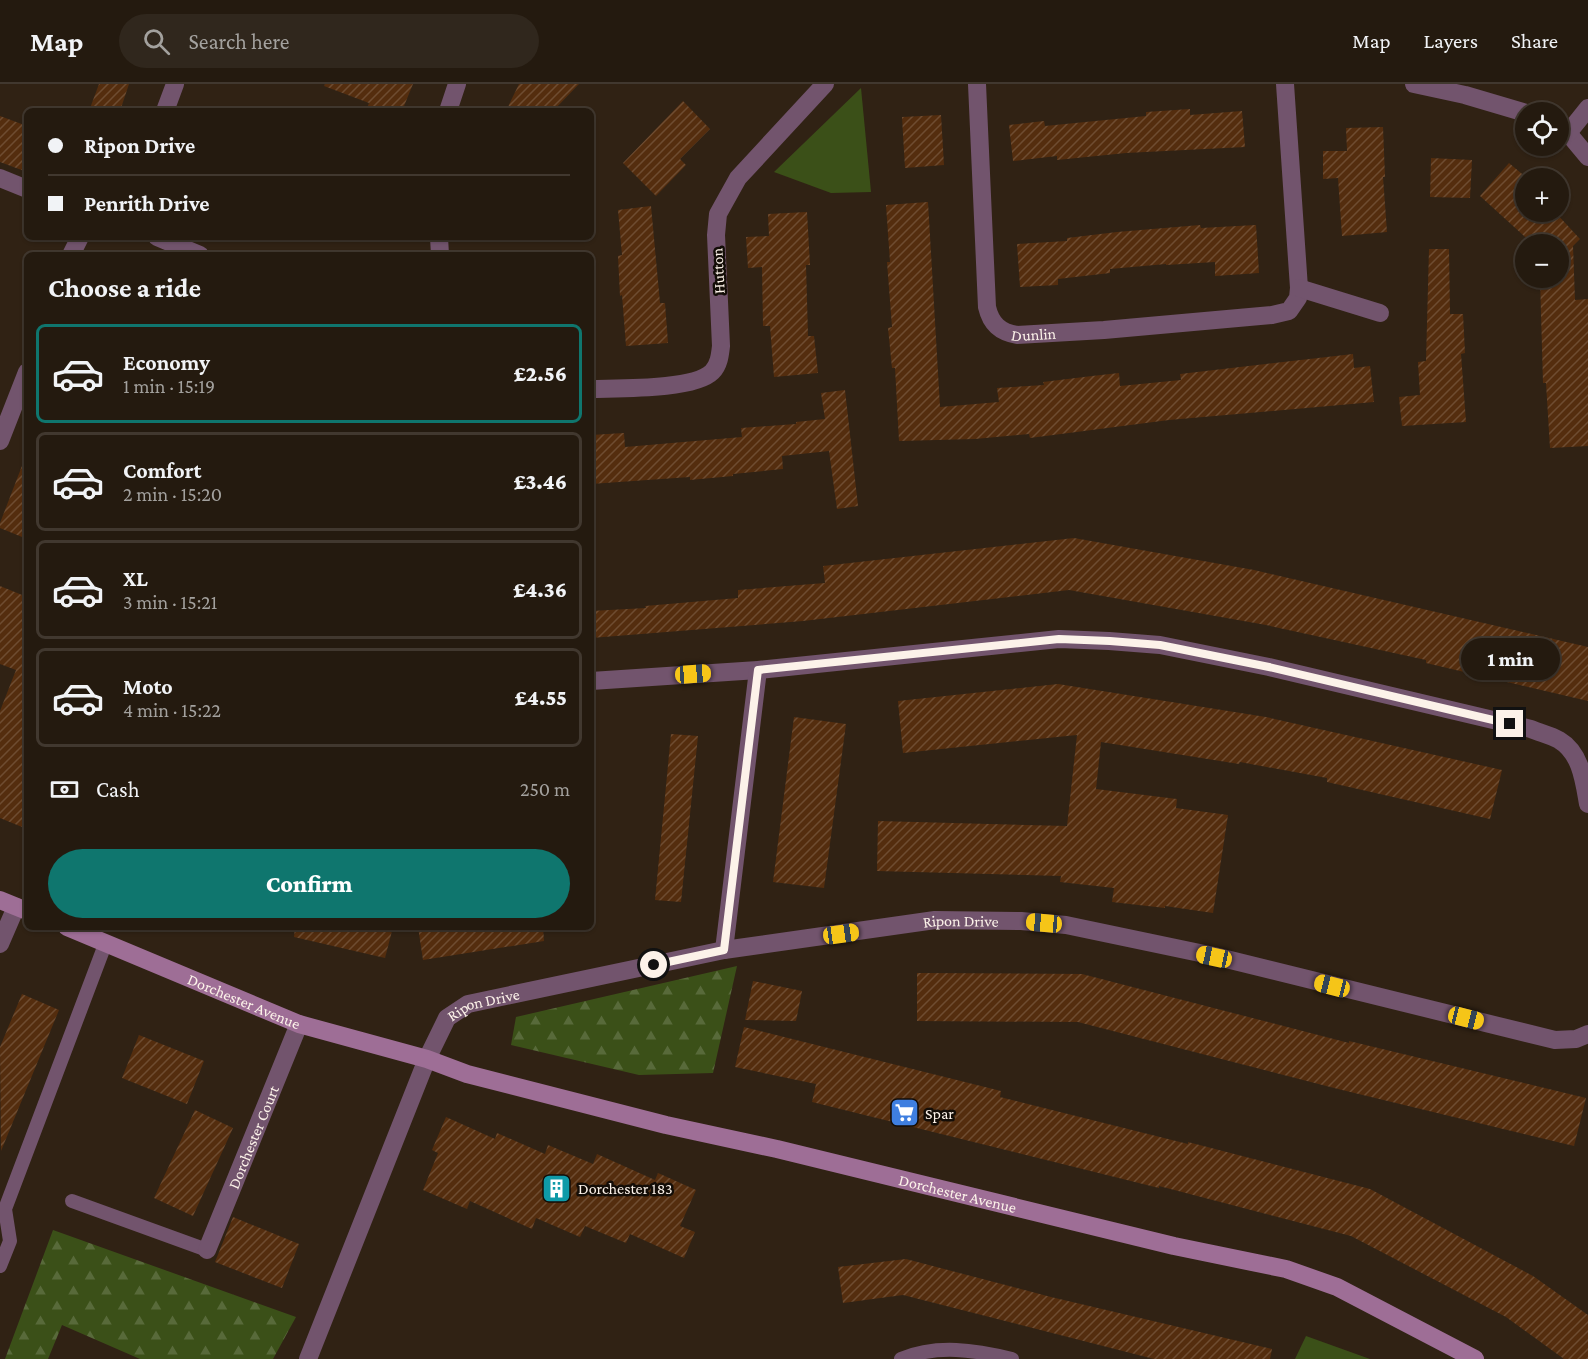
<!DOCTYPE html>
<meta charset="utf-8">
<style>
body{margin:0;font-family:"Crimson Pro",serif;background:#30271d;color:#f1f3f6;height:100vh;display:flex;flex-direction:column;font-size:22px;white-space:nowrap}
*{box-sizing:border-box;margin:0}
p{font-size:20px;color:#a3a19e}
.icon{flex:none;width:33px;height:33px;fill:none;stroke:currentColor;stroke-width:2;stroke-linecap:round;stroke-linejoin:round}
.map{position:relative;flex:1;overflow:hidden}
.sheet{position:absolute;left:24px;top:168px;width:570px;height:678px;display:flex;flex-direction:column;background:#241a0f;border-radius:9px;box-shadow:0 2px 4px #0004,0 0 0 2px #41382f}
.sheet>*{flex:none}
.hud{position:absolute;left:24px;top:24px;width:570px;height:132px;border-radius:9px;box-shadow:0 2px 4px #0004,0 0 0 2px #41382f;display:grid;align-content:center;height:132px;padding:0 24px;background:#241a0f}
.controls{position:absolute;left:1515px;top:18px;display:grid;gap:12px}
.controls a{display:grid;place-items:center;width:54px;height:54px;border-radius:50%;background:#241a0f;box-shadow:0 2px 4px #0004,0 0 0 2px #41382f;font-size:30px}
.end{position:absolute;width:27px;height:27px;margin:-14px;border:8px solid #fcf2e9;background:#111;box-shadow:0 0 0 3px #111}
.from{border-radius:50%}
.bubble{position:absolute;height:42px;border-radius:21px;background:#241a0f;box-shadow:0 2px 4px #0004,0 0 0 2px #41382f;font-size:20px;font-weight:800;line-height:42px;text-align:center}
.car{position:absolute;width:18px;height:36px;margin:-18px -9px;border-radius:8px;box-shadow:0 0 4px 2px #0007;background:linear-gradient(#f5c518 24%,#345 0 40%,#f5c518 0 76%,#345 0 86%,#f5c518 0)}
.hud b{display:flex;align-items:center;gap:21px;height:57px;font-size:22px}
.hud b+b{border-top:2px solid #41382f}
.hud i{width:15px;height:15px;background:#f1f3f6}
ul{padding:0;list-style:none}
li{display:flex;align-items:center;gap:18px;height:99px;margin:0 12px 9px;padding:0 12px;border:3px solid #41382f;border-radius:9px}
li div{flex:1}
li b{display:block;font-size:22px}
li em{font-style:normal;font-weight:800}
li.active{border-color:#0f766e}
li>.icon{width:54px;height:54px;stroke-width:1.5}
h2{padding:0 24px;font-size:27px;line-height:72px}
.pay{display:flex;align-items:center;gap:15px;height:66px;padding:0 24px;font-size:22px}
.pay p{margin-inline-start:auto}
.button{display:flex;gap:12px;margin-top:auto;padding:12px 24px}
.button a{flex:1;height:69px;border-radius:36px;background:#0f766e;color:#fff;font-size:24px;font-weight:800;line-height:69px;text-align:center}
header{display:flex;align-items:center;gap:36px;box-sizing:border-box;height:84px;padding:0 30px;background:#241a0f;border-bottom:2px solid #41382f}
header strong{font-size:28px}
nav{display:flex;gap:33px;margin-inline-start:auto;font-size:21px}
.search{width:420px;height:54px;background:#30271d;display:flex;align-items:center;gap:15px;box-sizing:border-box;padding:0 21px;border-radius:33px;color:#a3a19e;font-size:22px}
.map>svg:first-child{display:block}
.green{fill:#3b5018}
.forest{fill:url(#forest-firs)}
.building{fill:url(#building-hatch)}
.lines{fill:none;stroke-linecap:round;stroke-linejoin:round}
.lane{stroke:#72546d;stroke-width:14}
.street{stroke:#72546d;stroke-width:18}
.secondary{stroke:#9e6e96;stroke-width:18}
.route{stroke:#fcf2e9;stroke-width:8}
.labels{text-anchor:middle;dominant-baseline:central;stroke-width:5;stroke-linejoin:round;paint-order:stroke}
.street-label{font-size:16px;fill:#fcf2e9;stroke:#130d07}
.poi-label{font-size:16px;fill:#fcf2e9;stroke:#130d07;text-anchor:start}
</style>
<header>
<strong>Map</strong>
<div class="search"><svg class="icon" aria-label="search" viewBox="0 0 24 24"><circle cx="10" cy="10" r="6"/><path d="M15 15l6 6"/></svg>Search here</div>
<nav><a>Map</a><a>Layers</a><a>Share</a></nav>
</header>
<div class="map">
<svg width="1588" height="1275" viewBox="0 0 1588 1275">
<defs>
<pattern id="forest-firs" width="22" height="20" patternUnits="userSpaceOnUse" patternTransform="scale(1.5)"><rect width="22" height="20" fill="#3b5018"/><path d="M5 1l3.5 6h-7zM16 11l3.5 6h-7z" fill="#586a3a"/></pattern>
<pattern id="building-hatch" width="6" height="6" patternUnits="userSpaceOnUse" patternTransform="scale(1.5)"><rect width="6" height="6" fill="#542d0e"/><path d="M-1 1l2-2M0 6l6-6M5 7l2-2" fill="none" stroke="#6e4c31"/></pattern>
</defs>
<rect width="100%" height="100%" fill="#302214"/>
<g class="green">
<path d="M 861,4 L 871,108 L 831,109 L 774,88 Z"/>
<path d="M 1306,1252 L 1370,1275 L 1295,1275 Z"/>
</g>
<g class="forest">
<path d="M 737,882 L 713,989 L 639,991 L 511,961 L 516,933 Z"/>
<path d="M 53,1146 L 296,1233 L 273,1275 L 140,1275 L 62,1241 L 48,1275 L 5,1275 Z"/>
</g>
<g class="building">
<path d="M 99,0 L 129,0 L 120,27 L 89,27 Z"/>
<path d="M 325,0 L 413,0 L 402,27 L 366,27 L 369,19 L 324,2 Z"/>
<path d="M 519,0 L 579,0 L 553,27 L 506,27 Z"/>
<path d="M 683,17 L 710,45 L 680,75 L 686,81 L 656,112 L 623,79 Z"/>
<path d="M 1190,25 L 1190,31 L 1242,27 L 1245,63 L 1126,69 L 1057,76 L 1057,72 L 1013,77 L 1009,41 L 1044,37 L 1045,42 L 1146,32 L 1146,28 Z"/>
<path d="M 941,31 L 944,81 L 905,84 L 902,33 Z"/>
<path d="M 0,32 L 27,42 L 27,88 L 0,78 Z"/>
<path d="M 1383,43 L 1385,93 L 1383,93 L 1387,148 L 1342,152 L 1338,94 L 1323,95 L 1323,67 L 1347,67 L 1346,44 Z"/>
<path d="M 1431,74 L 1472,76 L 1470,114 L 1430,113 Z"/>
<path d="M 1509,79 L 1527,94 L 1526,94 L 1526,128 L 1555,128 L 1580,155 L 1573,162 L 1575,216 L 1588,215 L 1588,362 L 1550,364 L 1546,299 L 1543,299 L 1540,194 L 1558,194 L 1558,160 L 1533,160 L 1480,112 Z"/>
<path d="M 928,118 L 940,323 L 999,318 L 997,304 L 1044,301 L 1043,298 L 1092,292 L 1119,289 L 1120,302 L 1181,296 L 1180,290 L 1353,270 L 1354,284 L 1370,282 L 1374,318 L 1169,336 L 1030,354 L 1029,350 L 975,355 L 899,357 L 895,284 L 892,284 L 888,244 L 892,243 L 887,178 L 890,178 L 886,121 Z"/>
<path d="M 651,122 L 660,219 L 665,219 L 668,259 L 626,262 L 622,211 L 620,212 L 618,172 L 622,171 L 618,126 Z"/>
<path d="M 807,128 L 810,181 L 806,181 L 808,252 L 814,252 L 818,289 L 774,293 L 770,242 L 763,242 L 762,183 L 748,184 L 746,153 L 769,152 L 768,130 Z"/>
<path d="M 1200,141 L 1201,144 L 1256,141 L 1259,189 L 1215,192 L 1215,178 L 1166,181 L 1166,180 L 1110,185 L 1110,189 L 1058,195 L 1058,201 L 1020,203 L 1017,160 L 1067,157 L 1067,154 L 1117,148 Z"/>
<path d="M 1429,165 L 1449,165 L 1450,230 L 1463,230 L 1465,269 L 1461,270 L 1466,338 L 1402,342 L 1399,313 L 1420,311 L 1418,278 L 1426,277 Z"/>
<path d="M 845,306 L 858,422 L 837,425 L 829,367 L 782,372 L 783,385 L 733,390 L 733,392 L 690,396 L 690,393 L 591,400 L 591,351 L 624,349 L 625,363 L 742,353 L 741,344 L 796,340 L 796,338 L 825,335 L 821,309 Z"/>
<path d="M 25,374 L 27,374 L 27,455 L 0,444 L 0,439 Z"/>
<path d="M 1074,454 L 1254,486 L 1588,563 L 1588,617 L 1426,579 L 1426,576 L 1266,541 L 1069,506 L 803,537 L 591,554 L 591,527 L 646,524 L 645,522 L 738,514 L 738,506 L 825,499 L 823,482 Z"/>
<path d="M 0,502 L 27,513 L 27,745 L 0,734 L 0,627 L 16,586 L 0,580 Z"/>
<path d="M 1058,600 L 1266,633 L 1502,686 L 1490,735 L 1327,698 L 1327,694 L 1240,678 L 1239,680 L 1101,658 L 1096,705 L 1177,715 L 1176,724 L 1228,731 L 1213,829 L 1165,822 L 1165,824 L 1112,818 L 1114,804 L 1060,798 L 1061,792 L 877,787 L 878,737 L 1067,742 L 1077,651 L 903,669 L 898,617 Z"/>
<path d="M 794,633 L 846,640 L 824,804 L 773,798 Z"/>
<path d="M 671,650 L 698,652 L 681,818 L 655,816 Z"/>
<path d="M 295,843 L 393,843 L 385,874 L 294,853 Z"/>
<path d="M 418,843 L 543,843 L 544,857 L 423,876 Z"/>
<path d="M 917,889 L 1082,890 L 1349,959 L 1349,957 L 1586,1014 L 1574,1062 L 1338,1005 L 1078,938 L 917,937 Z"/>
<path d="M 753,897 L 802,907 L 796,937 L 745,936 Z"/>
<path d="M 22,910 L 59,926 L 1,1067 L 0,963 Z"/>
<path d="M 744,943 L 1001,1007 L 1000,1013 L 1188,1060 L 1188,1058 L 1370,1105 L 1533,1192 L 1588,1231 L 1588,1275 L 1564,1275 L 1506,1233 L 1351,1152 L 1159,1102 L 1159,1104 L 812,1018 L 816,1000 L 735,983 Z"/>
<path d="M 139,951 L 204,977 L 187,1020 L 122,994 Z"/>
<path d="M 195,1026 L 233,1044 L 193,1132 L 154,1114 Z"/>
<path d="M 446,1033 L 495,1055 L 497,1049 L 545,1070 L 548,1061 L 593,1080 L 597,1070 L 655,1096 L 658,1089 L 696,1106 L 680,1142 L 695,1148 L 684,1174 L 630,1150 L 626,1159 L 585,1142 L 580,1153 L 536,1134 L 532,1145 L 470,1117 L 467,1125 L 423,1106 L 438,1069 L 432,1066 Z"/>
<path d="M 233,1133 L 299,1160 L 282,1204 L 215,1178 Z"/>
<path d="M 906,1175 L 1051,1213 L 1272,1265 L 1270,1275 L 1154,1275 L 903,1211 L 843,1219 L 838,1183 Z"/>
</g>
<g class="lines">
<g class="lane">
<path d="M 72,1117 L 207,1166"/>
<path d="M 0,1182 L 10,1157 L 5,1125 L 106,858"/>
<path d="M 901,1275 C 937,1260 975,1266 1012,1275"/>
</g>
<g class="street">
<path id="s1" d="M 977,0 L 987,223 C 991,240 1000,248 1017,251 L 1104,246 L 1272,231 L 1289,227 L 1298,214 L 1299,204 L 1285,0"/>
<path d="M 1414,0 L 1465,11 L 1526,29"/>
<path d="M 165,27 L 175,0"/>
<path d="M 448,27 L 457,0"/>
<path d="M 1558,45 L 1568,49 L 1588,73"/>
<path d="M 1568,49 L 1588,24"/>
<path d="M 0,94 L 27,105"/>
<path d="M 157,153 L 200,171"/>
<path d="M 439,153 L 440,171"/>
<path d="M 71,171 L 80,153"/>
<path d="M 1299,204 L 1380,229"/>
<path d="M 591,305 C 618,304 694,306 712,288 C 719,281 720,271 721,262 L 716,151 L 718,130 L 738,94 L 825,0"/>
<path d="M 0,357 L 27,288"/>
<path d="M 591,597 L 758,586 L 1059,555 L 1109,557 L 1160,561 L 1269,583 L 1531,645 C 1540,649 1550,651 1559,656 C 1581,669 1584,697 1588,720"/>
<path d="M 0,860 L 16,823"/>
<path d="M 724,866 L 758,586"/>
<path id="s2" d="M 207,1166 L 299,940"/>
<path id="s3" d="M 308,1275 L 427,975 L 447,934 L 468,920 L 724,866 L 935,836 L 1021,837 L 1066,841 L 1214,872 L 1555,956 L 1576,955 L 1588,950"/>
</g>
<g class="secondary">
<path d="M 0,816 L 27,827"/>
<path id="s4" d="M 67,843 L 299,940 L 427,975 L 467,990 L 666,1041 L 777,1065 L 1174,1162 L 1286,1185 L 1337,1203 L 1475,1275"/>
</g>
</g>
<g class="lines">
<path class="route" d="M 654,881 L 724,866 L 758,586 L 1059,555 L 1110,557 L 1160,561 L 1269,583 L 1510,640"/>
</g>
<defs>
<symbol id="supermarket-square" viewBox="-11 -11 22 22"><rect x="-9" y="-9" width="18" height="18" rx="4" fill="#3f7fe0" stroke="#130d07"/><path d="M-6-5.5h2.5l.6 2H6L4.5 2H-2.5L-4.4-4H-6ZM-1.5 3.2a1.3 1.3 0 1 0 .1 0ZM3 3.2a1.3 1.3 0 1 0 .1 0Z" fill="#fff"/></symbol>
<symbol id="building-square" viewBox="-11 -11 22 22"><rect x="-9" y="-9" width="18" height="18" rx="4" fill="#0f9aa8" stroke="#130d07"/><path d="M-4-6H4V6H1V3H-1V6H-4ZM-2.5-4.3h1.7v1.8h-1.7ZM.8-4.3h1.7v1.8H.8ZM-2.5-1h1.7V.8h-1.7ZM.8-1h1.7V.8H.8Z" fill="#fff"/></symbol>
</defs>
<g fill-rule="evenodd">
<use href="#supermarket-square" x="888" y="1012" width="33" height="33"/>
<use href="#building-square" x="540" y="1088" width="33" height="33"/>
</g>
<g class="labels">
<g class="street-label">
<text transform="translate(718 187) rotate(-93)">Hutton</text>
<text stroke="none"><textPath href="#s1" startOffset="284">Dunlin</textPath></text>
<text stroke="none"><textPath href="#s3" startOffset="894">Ripon Drive</textPath></text>
<text stroke="none"><textPath href="#s4" startOffset="192">Dorchester Avenue</textPath></text>
<text stroke="none"><textPath href="#s3" startOffset="408">Ripon Drive</textPath></text>
<text stroke="none"><textPath href="#s2" startOffset="122">Dorchester Court</textPath></text>
<text stroke="none"><textPath href="#s4" startOffset="932">Dorchester Avenue</textPath></text>
</g>
<g class="poi-label">
<text x="925" y="1029">Spar</text>
<text x="578" y="1104">Dorchester 183</text>
</g>
</g>
</svg>
<div class="controls">
<a><svg class="icon" aria-label="locate" viewBox="0 0 24 24"><circle cx="12" cy="12" r="6"/><path d="M12 2v4M12 18v4M2 12h4M18 12h4"/></svg></a>
<a>+</a>
<a>−</a>
</div>
<i class="end from" style="left:654px;top:881px"></i>
<i class="end" style="left:1510px;top:640px"></i>
<div class="bubble" style="left:1461px;top:554px;width:99px">1 min</div>
<i class="car" style="left:693px;top:590px;rotate:86deg"></i>
<i class="car" style="left:1044px;top:839px;rotate:275deg"></i>
<i class="car" style="left:841px;top:850px;rotate:82deg"></i>
<i class="car" style="left:1214px;top:873px;rotate:282deg"></i>
<i class="car" style="left:1332px;top:902px;rotate:284deg"></i>
<i class="car" style="left:1466px;top:934px;rotate:104deg"></i>
<div class="hud">
<b><i class="from"></i>Ripon Drive</b>
<b><i></i>Penrith Drive</b>
</div>
<section class="sheet">
<h2>Choose a ride</h2>
<ul>
<li class="active"><svg class="icon" aria-label="car" viewBox="0 0 24 24"><path d="M5 17H2v-5l4-1 3-4h7l3 4 3 1v5h-3M9 17h6M6 11h13"/><circle cx="7" cy="17" r="2"/><circle cx="17" cy="17" r="2"/></svg><div><b>Economy</b><p>1 min · 15:19</p></div><em>£2.56</em></li>
<li><svg class="icon" aria-label="car" viewBox="0 0 24 24"><path d="M5 17H2v-5l4-1 3-4h7l3 4 3 1v5h-3M9 17h6M6 11h13"/><circle cx="7" cy="17" r="2"/><circle cx="17" cy="17" r="2"/></svg><div><b>Comfort</b><p>2 min · 15:20</p></div><em>£3.46</em></li>
<li><svg class="icon" aria-label="car" viewBox="0 0 24 24"><path d="M5 17H2v-5l4-1 3-4h7l3 4 3 1v5h-3M9 17h6M6 11h13"/><circle cx="7" cy="17" r="2"/><circle cx="17" cy="17" r="2"/></svg><div><b>XL</b><p>3 min · 15:21</p></div><em>£4.36</em></li>
<li><svg class="icon" aria-label="car" viewBox="0 0 24 24"><path d="M5 17H2v-5l4-1 3-4h7l3 4 3 1v5h-3M9 17h6M6 11h13"/><circle cx="7" cy="17" r="2"/><circle cx="17" cy="17" r="2"/></svg><div><b>Moto</b><p>4 min · 15:22</p></div><em>£4.55</em></li>
</ul>
<div class="pay"><svg class="icon" aria-label="cash" viewBox="0 0 24 24"><path d="M3 7h18v10H3z"/><circle cx="12" cy="12" r="2"/></svg>Cash<p>250 m</p></div>
<div class="button"><a>Confirm</a></div>
</section>
</div>
